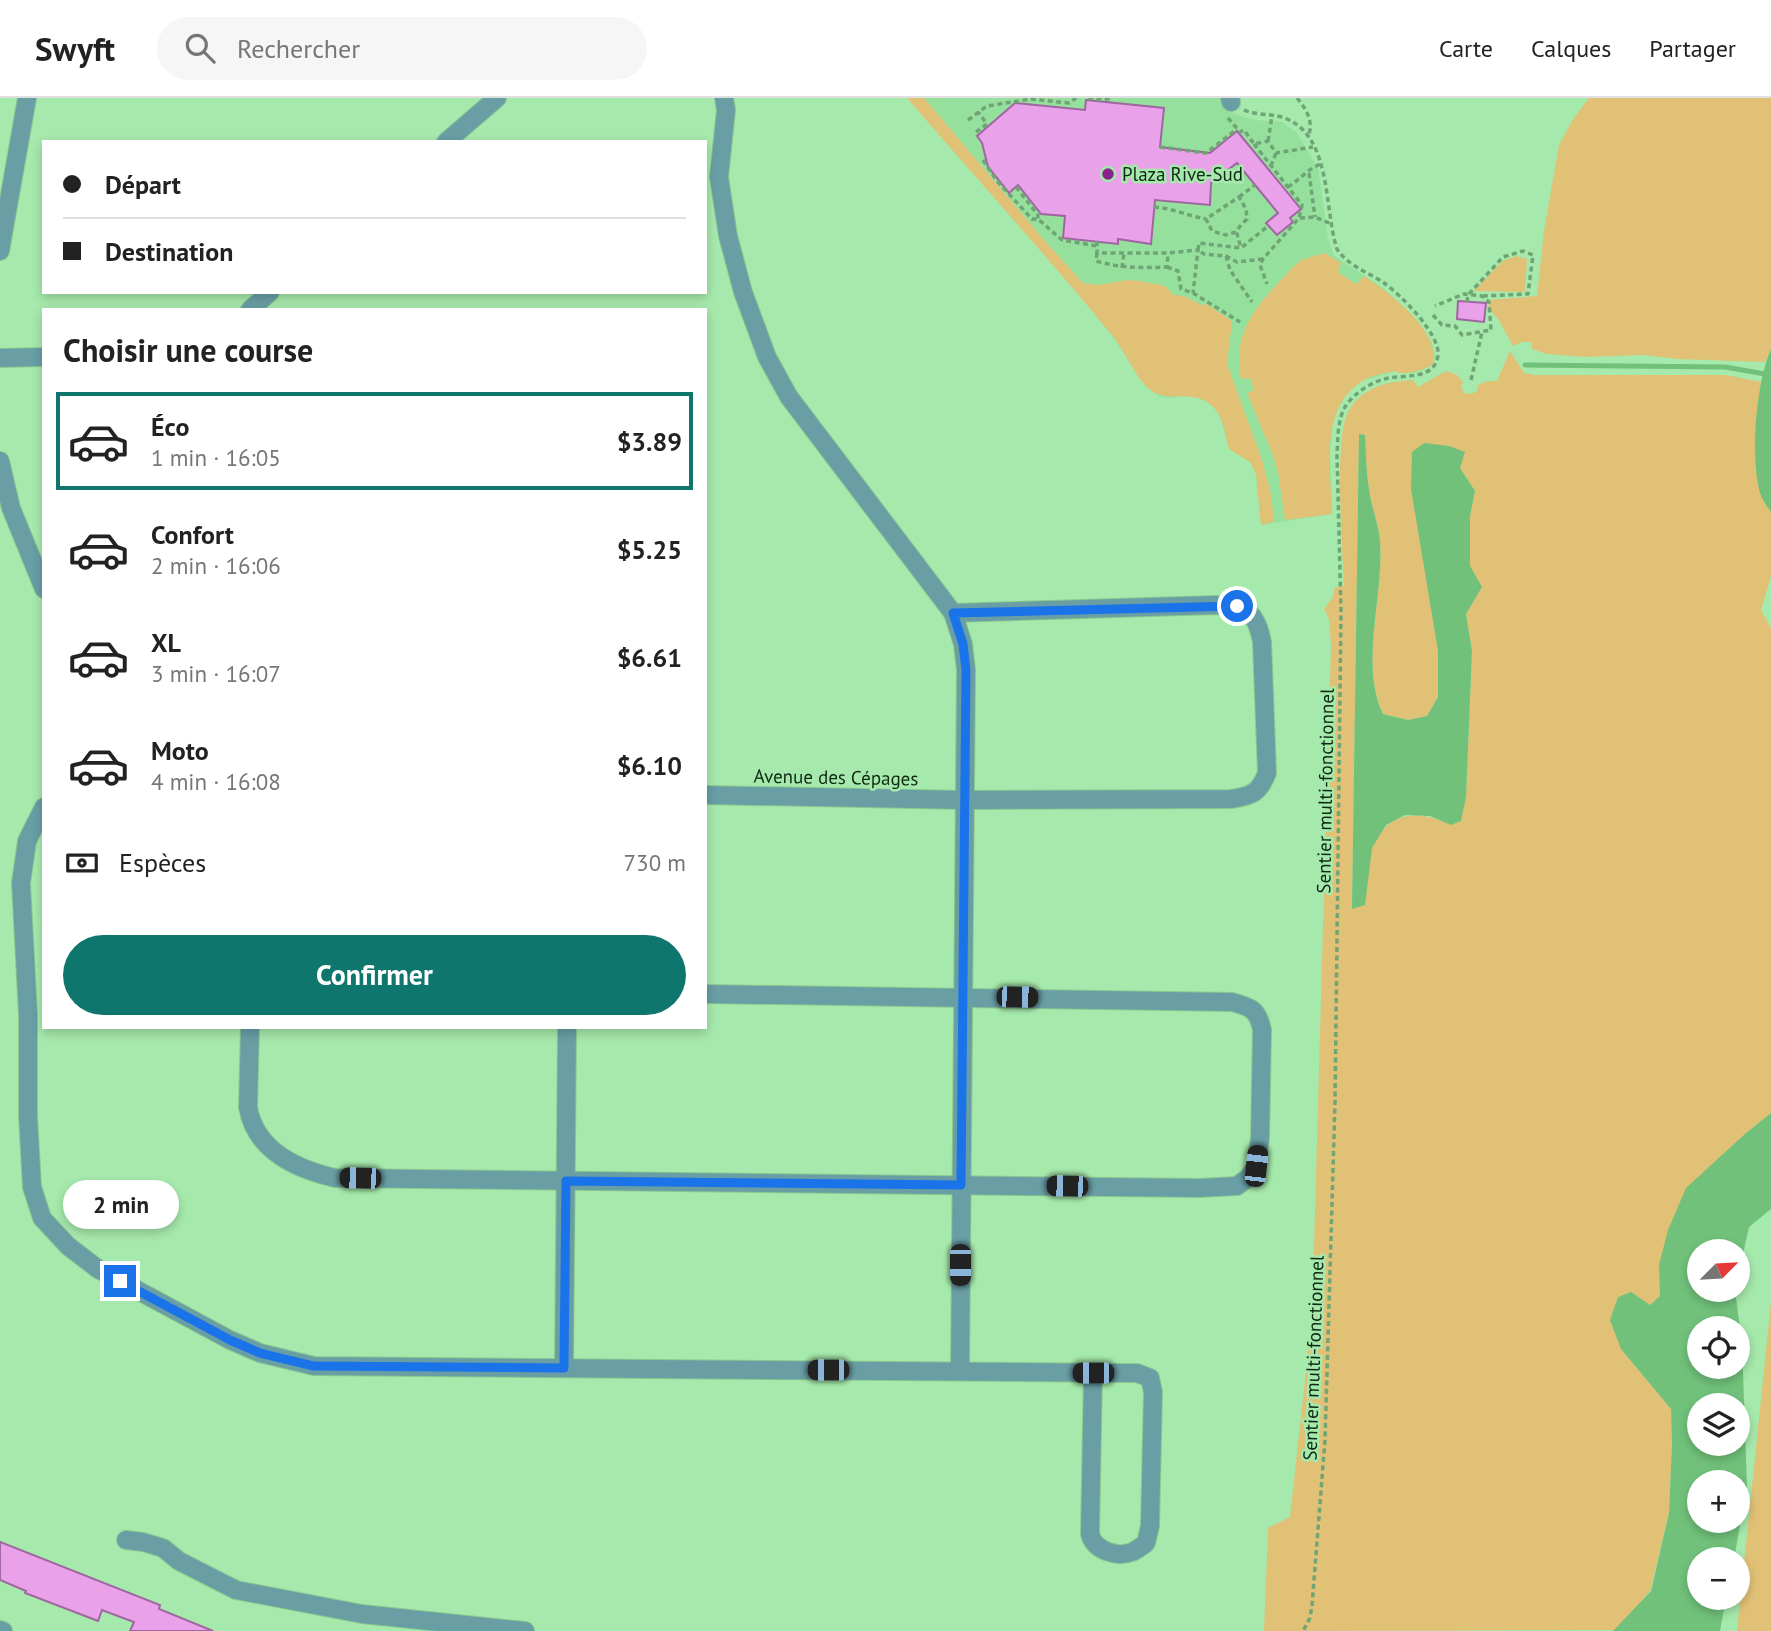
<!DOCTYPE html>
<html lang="fr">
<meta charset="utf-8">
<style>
body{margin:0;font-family:"PT Sans",sans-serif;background:#f6f6f6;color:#222;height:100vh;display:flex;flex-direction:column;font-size:26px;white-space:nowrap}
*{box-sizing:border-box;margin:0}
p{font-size:23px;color:#767676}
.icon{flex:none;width:38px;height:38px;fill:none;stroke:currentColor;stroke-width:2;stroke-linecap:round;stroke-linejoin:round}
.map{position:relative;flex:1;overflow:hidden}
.panel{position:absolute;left:42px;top:210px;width:665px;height:721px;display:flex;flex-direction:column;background:#fff;border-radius:0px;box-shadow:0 4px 10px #0003}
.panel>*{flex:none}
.top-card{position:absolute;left:42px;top:42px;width:665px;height:154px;border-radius:0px;box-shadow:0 4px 10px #0003;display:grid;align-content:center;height:154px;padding:0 21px;background:#fff}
.needle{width:46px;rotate:66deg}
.buttons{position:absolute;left:1687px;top:1141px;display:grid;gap:14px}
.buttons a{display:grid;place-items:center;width:63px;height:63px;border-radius:50%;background:#fff;box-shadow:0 4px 10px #0003;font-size:35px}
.end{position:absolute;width:32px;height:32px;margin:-16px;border:9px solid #1a73e8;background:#fff;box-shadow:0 0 0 4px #fff}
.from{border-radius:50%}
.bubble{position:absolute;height:49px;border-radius:24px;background:#fff;box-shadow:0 4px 10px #0003;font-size:23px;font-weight:800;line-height:49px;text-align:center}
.car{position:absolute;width:21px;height:42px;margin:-21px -10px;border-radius:9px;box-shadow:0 0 5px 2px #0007;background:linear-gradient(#222 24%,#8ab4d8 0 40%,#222 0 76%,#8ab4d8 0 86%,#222 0)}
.top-card b{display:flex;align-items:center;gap:24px;height:66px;font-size:26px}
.top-card b+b{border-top:2px solid #e0e0e0}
.top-card i{width:18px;height:18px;background:#222}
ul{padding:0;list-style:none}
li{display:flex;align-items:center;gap:21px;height:98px;margin:0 14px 10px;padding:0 7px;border:4px solid transparent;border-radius:0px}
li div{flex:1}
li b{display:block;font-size:26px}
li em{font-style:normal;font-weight:800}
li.active{border-color:#0f766e}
li>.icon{width:63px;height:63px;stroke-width:1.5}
h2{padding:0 21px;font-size:32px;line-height:84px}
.pay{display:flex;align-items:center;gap:18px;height:77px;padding:0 21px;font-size:26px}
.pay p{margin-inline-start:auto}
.button{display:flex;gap:14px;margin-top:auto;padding:14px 21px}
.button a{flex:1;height:80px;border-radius:42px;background:#0f766e;color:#fff;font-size:28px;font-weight:800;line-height:80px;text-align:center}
header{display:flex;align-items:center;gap:42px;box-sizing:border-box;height:98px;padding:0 35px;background:#fff;border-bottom:2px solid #e0e0e0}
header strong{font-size:33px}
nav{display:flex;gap:38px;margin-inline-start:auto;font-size:24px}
.search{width:490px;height:63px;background:#f6f6f6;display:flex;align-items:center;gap:18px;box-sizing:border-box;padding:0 24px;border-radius:38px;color:#767676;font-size:26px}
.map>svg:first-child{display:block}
.built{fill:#96e09e}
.green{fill:#e1c176;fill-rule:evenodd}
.water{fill:#71c17b;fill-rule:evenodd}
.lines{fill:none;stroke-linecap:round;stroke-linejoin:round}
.stream{stroke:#71c17b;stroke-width:5}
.building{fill:#e9a1e9;stroke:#9f669f;stroke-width:2}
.minor-casing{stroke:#8bc790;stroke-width:20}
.path{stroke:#6fa475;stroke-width:3.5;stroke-dasharray:5 3.5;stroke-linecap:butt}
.minor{stroke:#699ea5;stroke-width:18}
.route{stroke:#1a73e8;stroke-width:9}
.poi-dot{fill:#88238a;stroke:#a6e9ac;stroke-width:2.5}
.labels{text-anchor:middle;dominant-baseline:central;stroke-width:5;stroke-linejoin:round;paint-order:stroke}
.poi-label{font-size:19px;fill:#0f2a13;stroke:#a6e9ac;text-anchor:start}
.street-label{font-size:19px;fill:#0f2a13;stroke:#a6e9ac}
</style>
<header>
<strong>Swyft</strong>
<div class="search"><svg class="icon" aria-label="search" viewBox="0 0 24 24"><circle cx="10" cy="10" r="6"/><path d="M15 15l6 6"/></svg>Rechercher</div>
<nav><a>Carte</a><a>Calques</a><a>Partager</a></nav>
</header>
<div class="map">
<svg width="1771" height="1533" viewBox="0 0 1771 1533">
<rect width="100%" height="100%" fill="#a6e9ac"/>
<path class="built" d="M 924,0 L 1220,0 L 1233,15 L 1255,22 L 1282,24 L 1296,34 L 1318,70 L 1328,140 L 1334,158 L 1383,190 L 1405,210 L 1432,244 L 1435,258 L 1433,266 L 1425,271 L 1413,275 L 1398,275 L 1397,273 L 1361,283 L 1347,296 L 1338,308 L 1333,325 L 1330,353 L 1332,416 L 1261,427 L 1256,376 L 1250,364 L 1229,351 L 1220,318 L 1213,308 L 1196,298 L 1184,297 L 1170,300 L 1159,298 L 1145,287 L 1114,240 L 1094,216 L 1077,178 L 1045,143 Z"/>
<g class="green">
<path d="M 907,0 L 924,0 L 1045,143 L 1083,185 L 1098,187 L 1127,182 L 1140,183 L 1165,188 L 1174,197 L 1184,198 L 1204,208 L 1205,205 L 1232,223 L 1227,266 L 1262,362 L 1271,396 L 1274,424 L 1261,427 L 1256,376 L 1250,364 L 1229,351 C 1226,340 1224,325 1218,315 C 1198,284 1166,312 1144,286 C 1132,272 1124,252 1112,237 C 1046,157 975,79 907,0 Z"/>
<path d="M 1589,0 L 1771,0 L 1771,251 L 1765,264 L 1677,261 L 1643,257 L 1585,259 L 1547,256 L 1532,251 L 1532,244 L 1522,244 L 1513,248 L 1498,221 L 1489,211 L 1488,202 L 1537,198 L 1544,133 L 1559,47 L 1573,21 Z"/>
<path d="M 1325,155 L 1341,165 L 1338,174 L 1356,186 L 1364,178 C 1388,194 1442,233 1433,266 C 1421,274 1411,275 1398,275 L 1397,273 C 1385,275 1371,277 1361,284 C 1319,311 1331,373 1332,416 L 1285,422 L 1278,374 L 1272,355 L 1247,295 L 1254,292 L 1250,280 L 1241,281 C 1231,230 1261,204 1293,169 L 1301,162 Z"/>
<path d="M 1516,158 L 1527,161 L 1525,194 L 1473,193 L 1503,163 Z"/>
<path d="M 1510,253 L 1524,275 L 1535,277 L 1726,277 L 1761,284 L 1755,352 L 1771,414 L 1771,478 L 1761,512 L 1771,530 L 1771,1015 L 1746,1035 L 1659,1167 L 1660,1198 L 1650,1207 L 1621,1251 L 1671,1311 L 1672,1346 L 1669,1415 L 1650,1493 L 1616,1532 L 1264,1533 L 1268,1430 L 1290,1419 L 1312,1218 L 1331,547 L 1329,521 L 1324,511 L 1332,500 L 1335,489 L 1344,488 C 1343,453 1333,338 1349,312 C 1363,289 1388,283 1413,282 L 1418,289 L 1446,273 L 1457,277 L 1463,284 L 1461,289 L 1464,295 L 1471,296 L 1477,293 L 1478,287 L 1487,283 L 1497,283 ZM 1359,337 L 1365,337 C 1366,355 1366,374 1369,391 C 1371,409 1379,427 1380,444 C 1384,499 1359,565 1383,616 L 1408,622 L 1427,618 L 1438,599 L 1438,553 L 1449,348 L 1460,370 L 1475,393 L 1470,418 L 1469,468 L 1482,489 L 1466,515 L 1472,553 L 1466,699 L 1450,726 C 1376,695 1370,755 1352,811 Z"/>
<path d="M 1771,1204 L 1771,1533 L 1737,1533 Z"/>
</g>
<g class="water">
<path d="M 1771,251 L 1771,414 C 1767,408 1762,402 1760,395 C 1750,359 1756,285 1771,251 Z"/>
<path d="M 1359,336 L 1365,337 C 1366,354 1366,373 1369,391 C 1371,409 1379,426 1380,444 C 1384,497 1359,567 1383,616 L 1408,622 L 1427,618 L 1438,599 L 1438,553 L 1411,391 L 1412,354 L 1424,345 L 1449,348 L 1465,354 L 1460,370 L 1475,393 L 1470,418 L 1470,468 L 1482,489 L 1466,516 L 1472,553 L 1466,699 L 1461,723 L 1451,727 L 1430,718 L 1405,717 L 1386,727 L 1372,750 L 1365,807 L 1352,811 Z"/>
<path d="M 1771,1015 L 1771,1111 L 1749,1129 L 1738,1178 L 1738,1153 L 1699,1153 L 1699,1192 L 1735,1192 L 1742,1246 L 1747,1388 L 1734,1461 L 1699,1461 L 1699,1500 L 1726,1500 L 1720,1533 L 1613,1533 L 1651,1493 L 1669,1415 L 1672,1346 L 1671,1311 L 1621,1251 L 1610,1222 L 1618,1199 L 1631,1194 L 1650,1207 L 1660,1198 L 1659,1167 L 1668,1132 L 1686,1090 L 1746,1035 ZM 1699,1230 L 1738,1230 L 1738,1269 L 1699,1269 ZM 1699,1307 L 1738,1307 L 1738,1346 L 1699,1346 ZM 1699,1384 L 1738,1384 L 1738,1423 L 1699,1423 Z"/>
</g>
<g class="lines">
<path class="stream" d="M 1525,267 L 1725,269 L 1771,277"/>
</g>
<g class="building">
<path d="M 1086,2 L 1164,10 L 1160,49 L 1210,55 L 1237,33 L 1301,111 L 1290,120 L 1293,124 L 1277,137 L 1266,125 L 1278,115 L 1237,65 L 1211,85 L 1210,107 L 1155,102 L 1151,146 L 1118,141 L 1118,146 L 1063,140 L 1065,118 L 1041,116 L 1018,87 L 1009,95 L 988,69 L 982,45 L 977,38 L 1015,5 L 1085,12 Z"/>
<path d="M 1458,203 L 1486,205 L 1484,224 L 1457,221 Z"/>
<path d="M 0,1444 L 160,1507 L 159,1511 L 213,1533 L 130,1533 L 134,1524 L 102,1512 L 98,1523 L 25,1495 L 26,1493 L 0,1482 Z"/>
</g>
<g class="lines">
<defs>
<g id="minor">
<path d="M 724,0 L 726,12 L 719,79 L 728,138 L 743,194 L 767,259 L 789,299 L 953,515 L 963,546 L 966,572 L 960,1273"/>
<path d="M 1230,0 L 1231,4"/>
<path d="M 446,44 L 497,0"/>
<path d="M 0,153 L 27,0"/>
<path d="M 250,212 L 270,194"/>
<path d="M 0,260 L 44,259"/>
<path d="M 0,363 L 11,410 L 44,491"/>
<path d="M 705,697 L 965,702 L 1231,701 C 1252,698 1259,695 1267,675 L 1262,544 C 1256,512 1246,509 1216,507 L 953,515"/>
<path d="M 44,709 L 27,743 L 21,785 L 28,917 L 28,1018 L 32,1089 L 42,1120 L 68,1148 L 98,1171 L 230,1242 L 260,1255 L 314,1268 L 1120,1275 L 1137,1275 L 1150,1280 L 1153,1294 L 1150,1428 L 1146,1445 C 1142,1448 1137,1452 1132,1454 C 1116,1460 1094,1452 1090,1436 L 1093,1275"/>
<path d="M 250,929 L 248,1009 C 255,1052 296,1071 335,1080 L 1199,1090 L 1237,1088 L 1249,1079 L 1256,1068 L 1260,1040 L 1262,932 C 1258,911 1250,909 1232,904 L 705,896"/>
<path d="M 564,1270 L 567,929"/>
<path d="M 126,1442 L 143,1444 L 163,1450 L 179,1463 L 236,1492 L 362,1516 L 525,1533"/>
<path d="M 0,1532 L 3,1533"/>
</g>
</defs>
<use href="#minor" class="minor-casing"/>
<g class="path">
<path d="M 1088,0 L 1102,2 L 1113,0"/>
<path d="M 1297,0 C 1307,12 1314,24 1308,39"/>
<path d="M 1244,12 C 1258,18 1274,15 1287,21 C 1332,40 1324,112 1337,151 C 1348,168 1368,174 1384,185 C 1401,197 1440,236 1438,257 C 1435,283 1403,276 1384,281 C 1370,285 1353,296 1345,309 C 1337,323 1338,342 1337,357 L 1341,514 L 1335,1005 L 1325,1342 L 1312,1507 L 1310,1520 L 1303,1533"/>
<path d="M 1228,20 L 1240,34 L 1244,32 L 1254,46 L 1268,43 L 1276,55 L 1313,49"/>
<path d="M 968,22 L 987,8 L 1031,1 L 1069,5 L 1076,0"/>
<path d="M 976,34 L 987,26 L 978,14"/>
<path d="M 1268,43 L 1272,18"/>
<path d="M 1254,46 L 1302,107 L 1299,120 L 1263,161 L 1260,167 L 1267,186"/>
<path d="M 1160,49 L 1206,55 L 1237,31"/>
<path d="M 983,62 L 997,83 L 1032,121 L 1038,121 L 1062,142 L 1097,148"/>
<path d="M 1271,68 L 1276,55"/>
<path d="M 1309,75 L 1315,119"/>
<path d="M 1016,89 L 1038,117 L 1038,121"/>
<path d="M 1288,89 C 1299,82 1309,70 1321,66"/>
<path d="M 1239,99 L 1255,87"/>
<path d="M 1154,109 C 1172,110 1188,118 1206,121"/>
<path d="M 1300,120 L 1315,119 L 1331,126"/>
<path d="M 1236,134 L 1226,137 L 1212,133 L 1206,121 L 1239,99 L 1246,111 L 1247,121 C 1234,134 1236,132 1241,150"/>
<path d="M 1097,143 L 1097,155 L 1168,155 L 1198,152 L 1193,195"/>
<path d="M 1097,155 L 1096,163 C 1120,170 1142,170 1167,169 L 1168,155"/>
<path d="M 1226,158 L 1230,172 L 1252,204"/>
<path d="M 1263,161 L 1237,164 L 1226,158 L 1204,156 L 1198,152 L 1199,145 L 1241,150 L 1268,128"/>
<path d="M 1167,169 L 1178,173 L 1181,191 L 1193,195 L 1240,224"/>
<path d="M 1122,170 L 1124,155"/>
<path d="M 1467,204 L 1468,197 L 1503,159 L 1523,153 L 1533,157 L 1528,196 L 1482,198"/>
<path d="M 1433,217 L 1442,227 L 1455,228 L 1462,237 L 1491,232 L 1489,204 L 1482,198 L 1464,196 L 1435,208"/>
<path d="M 1471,282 L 1482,234"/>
</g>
<use href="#minor" class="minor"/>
</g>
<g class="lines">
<path class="route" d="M 120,1183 L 230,1242 L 260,1255 L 314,1268 L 564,1270 L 566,1083 L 961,1087 L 966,572 L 963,546 L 953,515 L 1237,508"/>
</g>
<circle class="poi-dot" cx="1108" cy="76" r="7"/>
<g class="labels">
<g class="poi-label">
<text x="1122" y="76">Plaza Rive-Sud</text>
</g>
<g class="street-label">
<text transform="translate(836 679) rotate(1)">Avenue des Cépages</text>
<text transform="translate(1325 693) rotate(-89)">Sentier multi-fonctionnel</text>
<text transform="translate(1313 1260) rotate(-88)">Sentier multi-fonctionnel</text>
</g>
</g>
</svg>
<div class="buttons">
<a><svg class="needle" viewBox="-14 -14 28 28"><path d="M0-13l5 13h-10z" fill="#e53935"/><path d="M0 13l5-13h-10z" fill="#767676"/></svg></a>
<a><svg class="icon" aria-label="locate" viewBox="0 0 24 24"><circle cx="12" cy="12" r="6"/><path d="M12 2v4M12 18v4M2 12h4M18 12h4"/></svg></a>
<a><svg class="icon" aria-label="layers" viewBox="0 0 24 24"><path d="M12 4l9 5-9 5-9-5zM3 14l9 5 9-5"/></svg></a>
<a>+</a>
<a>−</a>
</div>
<i class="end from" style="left:1237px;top:508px"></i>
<i class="end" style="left:120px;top:1183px"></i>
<div class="bubble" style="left:63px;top:1082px;width:116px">2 min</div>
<i class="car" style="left:1017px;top:899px;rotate:91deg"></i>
<i class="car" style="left:1256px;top:1068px;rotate:6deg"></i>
<i class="car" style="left:360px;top:1080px;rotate:271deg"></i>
<i class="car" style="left:1067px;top:1088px;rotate:271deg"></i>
<i class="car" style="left:960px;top:1167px;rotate:180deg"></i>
<i class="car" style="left:828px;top:1272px;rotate:270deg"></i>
<i class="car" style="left:1093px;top:1275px;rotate:270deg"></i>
<div class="top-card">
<b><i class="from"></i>Départ</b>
<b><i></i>Destination</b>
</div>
<section class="panel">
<h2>Choisir une course</h2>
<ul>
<li class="active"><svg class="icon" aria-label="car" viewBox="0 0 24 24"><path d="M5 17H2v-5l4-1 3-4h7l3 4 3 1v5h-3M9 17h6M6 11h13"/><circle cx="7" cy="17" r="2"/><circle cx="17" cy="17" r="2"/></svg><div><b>Éco</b><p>1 min · 16:05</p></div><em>$3.89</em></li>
<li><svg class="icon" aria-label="car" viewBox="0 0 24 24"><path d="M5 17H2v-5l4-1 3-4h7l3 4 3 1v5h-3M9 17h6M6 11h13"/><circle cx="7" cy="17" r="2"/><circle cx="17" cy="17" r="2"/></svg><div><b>Confort</b><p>2 min · 16:06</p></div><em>$5.25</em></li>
<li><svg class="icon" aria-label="car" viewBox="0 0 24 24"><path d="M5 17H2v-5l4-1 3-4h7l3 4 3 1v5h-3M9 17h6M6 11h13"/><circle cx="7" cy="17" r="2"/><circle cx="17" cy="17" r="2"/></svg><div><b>XL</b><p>3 min · 16:07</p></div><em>$6.61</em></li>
<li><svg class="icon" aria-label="car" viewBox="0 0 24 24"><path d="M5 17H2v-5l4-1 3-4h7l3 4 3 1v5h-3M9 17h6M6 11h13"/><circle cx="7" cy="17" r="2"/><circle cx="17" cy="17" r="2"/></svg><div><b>Moto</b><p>4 min · 16:08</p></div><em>$6.10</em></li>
</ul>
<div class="pay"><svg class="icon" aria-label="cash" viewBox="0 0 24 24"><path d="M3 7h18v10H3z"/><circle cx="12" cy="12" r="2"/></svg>Espèces<p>730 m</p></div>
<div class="button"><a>Confirmer</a></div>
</section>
</div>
